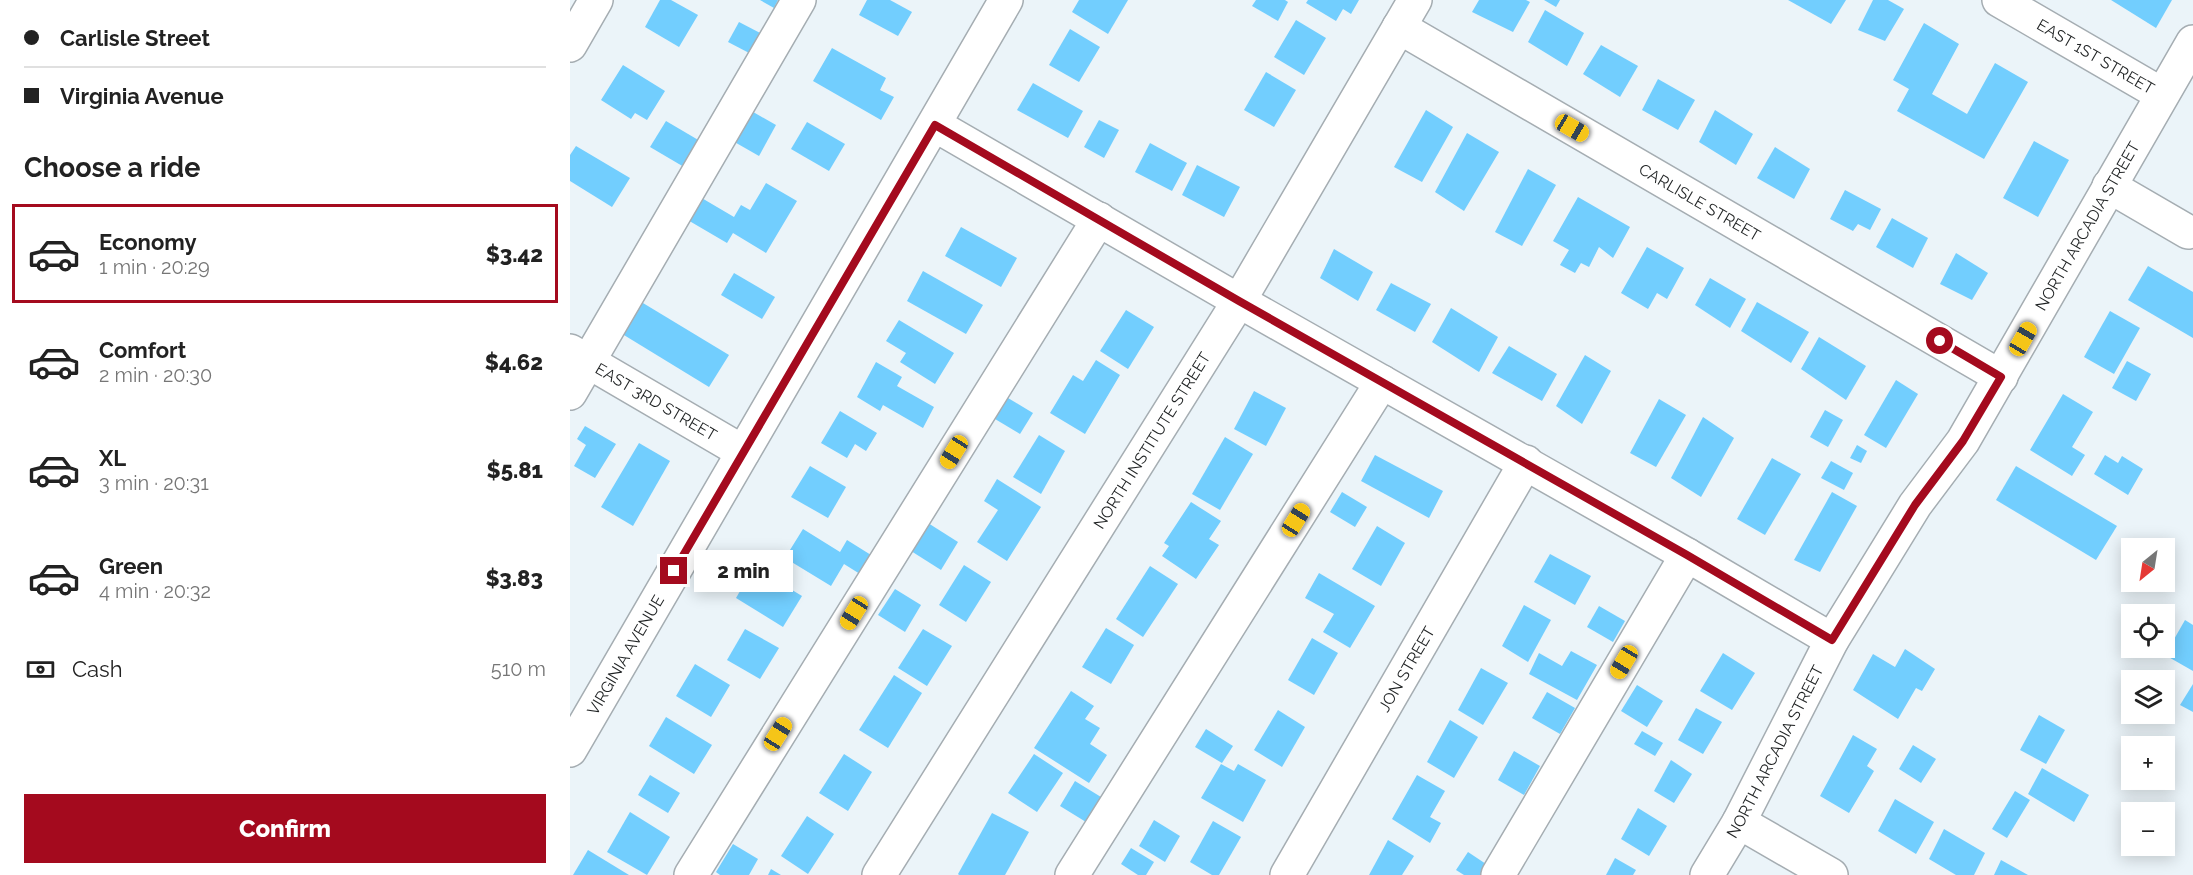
<!DOCTYPE html>
<meta charset="utf-8">
<style>
body{margin:0;font-family:Raleway,sans-serif;background:#f2f2f2;color:#222;height:100vh;display:flex;flex-direction:column;font-size:22px;white-space:nowrap}
*{box-sizing:border-box;margin:0}
p{font-size:20px;color:#767676}
.icon{flex:none;width:33px;height:33px;fill:none;stroke:currentColor;stroke-width:2;stroke-linecap:round;stroke-linejoin:round}
.map{position:relative;flex:1;overflow:hidden}
.panel{display:flex;flex-direction:column;background:#fff;width:570px}
.panel>*{flex:none}
.hud{display:grid;align-content:center;height:132px;padding:0 24px;background:#fff}
.needle{width:39px;rotate:210deg}
.controls{position:absolute;left:1551px;top:538px;display:grid;gap:12px}
.controls a{display:grid;place-items:center;width:54px;height:54px;border-radius:0px;background:#fff;box-shadow:0 3px 15px #0003;font-size:30px}
.end{position:absolute;width:27px;height:27px;margin:-14px;border:8px solid #a40a1e;background:#fff;box-shadow:0 0 0 3px #fff}
.from{border-radius:50%}
.bubble{position:absolute;height:42px;border-radius:0px;background:#fff;box-shadow:0 3px 15px #0003;font-size:20px;font-weight:800;line-height:42px;text-align:center}
.car{position:absolute;width:18px;height:36px;margin:-18px -9px;border-radius:8px;box-shadow:0 0 4px 2px #0007;background:linear-gradient(#f5c518 24%,#345 0 40%,#f5c518 0 76%,#345 0 86%,#f5c518 0)}
.hud b{display:flex;align-items:center;gap:21px;height:57px;font-size:22px}
.hud b+b{border-top:2px solid #e0e0e0}
.hud i{width:15px;height:15px;background:#222}
ul{padding:0;list-style:none}
li{display:flex;align-items:center;gap:18px;height:99px;margin:0 12px 9px;padding:0 12px;border:3px solid transparent;border-radius:0px}
li div{flex:1}
li b{display:block;font-size:22px}
li em{font-style:normal;font-weight:800}
li.selected{border-color:#a40a1e}
li>.icon{width:54px;height:54px;stroke-width:1.5}
h2{padding:0 24px;font-size:27px;line-height:72px}
.pay{display:flex;align-items:center;gap:15px;height:66px;padding:0 24px;font-size:22px}
.pay p{margin-inline-start:auto}
.cta{display:flex;gap:12px;margin-top:auto;padding:12px 24px}
.cta a{flex:1;height:69px;border-radius:0px;background:#a40a1e;color:#fff;font-size:24px;font-weight:800;line-height:69px;text-align:center}
main{display:flex;flex:1;min-height:0}
.map>svg:first-child{display:block}
.building{fill:#72cefe}
.lines{fill:none;stroke-linecap:round;stroke-linejoin:round}
.minor-casing{stroke:#a5adb2;stroke-width:36}
.minor{stroke:#fff;stroke-width:33}
.route{stroke:#a40a1e;stroke-width:8}
.labels{text-anchor:middle;dominant-baseline:central;stroke-width:6;stroke-linejoin:round;paint-order:stroke}
.street-label{font-size:16px;fill:#1e2122;stroke:#ebf4f9}
</style>
<main>
<section class="panel">
<div class="hud">
<b><i class="from"></i>Carlisle Street</b>
<b><i></i>Virginia Avenue</b>
</div>
<h2>Choose a ride</h2>
<ul>
<li class="selected"><svg class="icon" aria-label="car" viewBox="0 0 24 24"><path d="M5 17H2v-5l4-1 3-4h7l3 4 3 1v5h-3M9 17h6M6 11h13"/><circle cx="7" cy="17" r="2"/><circle cx="17" cy="17" r="2"/></svg><div><b>Economy</b><p>1 min · 20:29</p></div><em>$3.42</em></li>
<li><svg class="icon" aria-label="car" viewBox="0 0 24 24"><path d="M5 17H2v-5l4-1 3-4h7l3 4 3 1v5h-3M9 17h6M6 11h13"/><circle cx="7" cy="17" r="2"/><circle cx="17" cy="17" r="2"/></svg><div><b>Comfort</b><p>2 min · 20:30</p></div><em>$4.62</em></li>
<li><svg class="icon" aria-label="car" viewBox="0 0 24 24"><path d="M5 17H2v-5l4-1 3-4h7l3 4 3 1v5h-3M9 17h6M6 11h13"/><circle cx="7" cy="17" r="2"/><circle cx="17" cy="17" r="2"/></svg><div><b>XL</b><p>3 min · 20:31</p></div><em>$5.81</em></li>
<li><svg class="icon" aria-label="car" viewBox="0 0 24 24"><path d="M5 17H2v-5l4-1 3-4h7l3 4 3 1v5h-3M9 17h6M6 11h13"/><circle cx="7" cy="17" r="2"/><circle cx="17" cy="17" r="2"/></svg><div><b>Green</b><p>4 min · 20:32</p></div><em>$3.83</em></li>
</ul>
<div class="pay"><svg class="icon" aria-label="cash" viewBox="0 0 24 24"><path d="M3 7h18v10H3z"/><circle cx="12" cy="12" r="2"/></svg>Cash<p>510 m</p></div>
<div class="cta"><a>Confirm</a></div>
</section>
<div class="map">
<svg width="1623" height="875" viewBox="0 0 1623 875">
<rect width="100%" height="100%" fill="#ebf4f9"/>
<g class="building">
<path d="M 90,0 L 101,0 L 128,15 L 109,47 L 75,27 Z"/>
<path d="M 190,0 L 208,0 L 204,8 Z"/>
<path d="M 297,0 L 320,0 L 342,12 L 328,36 L 289,15 Z"/>
<path d="M 509,0 L 558,0 L 538,34 L 502,12 Z"/>
<path d="M 686,0 L 715,0 L 718,2 L 708,21 L 682,6 Z"/>
<path d="M 738,0 L 789,0 L 781,14 L 773,9 L 766,21 L 736,3 Z"/>
<path d="M 909,0 L 956,0 L 960,2 L 943,32 L 902,12 Z"/>
<path d="M 974,0 L 990,0 L 986,7 Z"/>
<path d="M 1218,0 L 1276,0 L 1261,24 Z"/>
<path d="M 1303,0 L 1318,0 L 1334,9 L 1315,41 L 1288,30 Z"/>
<path d="M 1541,0 L 1602,0 L 1586,28 Z"/>
<path d="M 975,10 L 1014,33 L 997,66 L 958,42 Z"/>
<path d="M 726,20 L 756,38 L 734,75 L 704,57 Z"/>
<path d="M 169,22 L 194,35 L 183,55 L 158,42 Z"/>
<path d="M 1354,23 L 1389,44 L 1362,94 L 1397,114 L 1425,63 L 1458,82 L 1414,159 L 1327,111 L 1339,89 L 1323,80 Z"/>
<path d="M 500,29 L 530,47 L 509,82 L 479,65 Z"/>
<path d="M 1031,45 L 1068,66 L 1050,97 L 1013,74 Z"/>
<path d="M 262,48 L 316,78 L 310,90 L 324,97 L 311,120 L 243,81 Z"/>
<path d="M 53,65 L 95,91 L 77,120 L 65,113 L 61,119 L 31,100 Z"/>
<path d="M 696,72 L 726,90 L 704,127 L 674,110 Z"/>
<path d="M 1088,79 L 1125,100 L 1108,130 L 1072,110 Z"/>
<path d="M 463,83 L 513,111 L 498,138 L 447,110 Z"/>
<path d="M 178,109 L 206,125 L 189,156 L 161,140 Z"/>
<path d="M 856,110 L 883,127 L 852,182 L 824,167 Z"/>
<path d="M 1145,110 L 1183,134 L 1166,165 L 1129,142 Z"/>
<path d="M 529,120 L 549,130 L 534,158 L 514,147 Z"/>
<path d="M 96,121 L 130,141 L 114,167 L 80,147 Z"/>
<path d="M 237,122 L 275,144 L 259,171 L 221,149 Z"/>
<path d="M 897,133 L 929,152 L 894,211 L 865,192 Z"/>
<path d="M 1464,141 L 1499,160 L 1468,217 L 1433,198 Z"/>
<path d="M 580,143 L 617,163 L 602,191 L 565,172 Z"/>
<path d="M 6,146 L 60,178 L 42,207 L 0,181 L 0,155 Z"/>
<path d="M 1205,147 L 1240,169 L 1224,199 L 1187,178 Z"/>
<path d="M 627,165 L 670,187 L 654,217 L 612,195 Z"/>
<path d="M 958,169 L 986,185 L 952,246 L 925,232 Z"/>
<path d="M 196,183 L 227,201 L 196,253 L 163,233 L 157,243 L 116,219 L 130,197 L 164,217 L 171,205 L 180,210 Z"/>
<path d="M 1275,190 L 1311,209 L 1300,230 L 1288,224 L 1283,231 L 1260,219 Z"/>
<path d="M 1008,197 L 1060,227 L 1043,258 L 1029,247 L 1019,267 L 1011,263 L 1005,273 L 990,265 L 999,250 L 983,241 Z"/>
<path d="M 1322,218 L 1358,238 L 1343,268 L 1306,247 Z"/>
<path d="M 391,227 L 447,258 L 431,287 L 375,256 Z"/>
<path d="M 1077,247 L 1114,268 L 1097,299 L 1087,293 L 1078,309 L 1051,293 Z"/>
<path d="M 764,249 L 803,272 L 788,301 L 750,278 Z"/>
<path d="M 1386,253 L 1418,273 L 1402,300 L 1370,284 Z"/>
<path d="M 1578,266 L 1623,292 L 1623,338 L 1558,300 Z"/>
<path d="M 353,271 L 413,305 L 396,334 L 337,301 Z"/>
<path d="M 164,273 L 205,297 L 192,319 L 151,295 Z"/>
<path d="M 1140,278 L 1176,299 L 1160,328 L 1125,305 Z"/>
<path d="M 821,283 L 861,304 L 845,332 L 806,310 Z"/>
<path d="M 68,300 L 159,355 L 139,387 L 49,332 Z"/>
<path d="M 1187,302 L 1239,332 L 1221,363 L 1171,331 Z"/>
<path d="M 881,308 L 928,337 L 909,372 L 862,342 Z"/>
<path d="M 556,310 L 584,327 L 558,369 L 530,351 Z"/>
<path d="M 1540,311 L 1570,328 L 1544,374 L 1514,357 Z"/>
<path d="M 329,320 L 384,353 L 365,384 L 330,362 L 336,353 L 316,341 Z"/>
<path d="M 1249,337 L 1296,366 L 1276,400 L 1231,369 Z"/>
<path d="M 939,346 L 987,374 L 972,401 L 922,373 Z"/>
<path d="M 1015,355 L 1041,371 L 1012,424 L 986,406 Z"/>
<path d="M 526,360 L 550,375 L 515,434 L 480,413 L 503,375 L 513,381 Z"/>
<path d="M 1557,361 L 1581,374 L 1566,401 L 1542,388 Z"/>
<path d="M 306,362 L 332,377 L 327,386 L 364,407 L 353,428 L 313,405 L 310,411 L 287,397 Z"/>
<path d="M 1326,380 L 1348,394 L 1316,448 L 1294,435 Z"/>
<path d="M 684,391 L 716,408 L 696,446 L 664,429 Z"/>
<path d="M 1493,394 L 1523,412 L 1502,447 L 1515,455 L 1502,476 L 1460,450 Z"/>
<path d="M 438,398 L 463,413 L 450,434 L 425,419 Z"/>
<path d="M 1089,399 L 1116,415 L 1086,467 L 1060,453 Z"/>
<path d="M 1255,410 L 1273,420 L 1258,447 L 1240,437 Z"/>
<path d="M 270,411 L 307,433 L 296,451 L 285,444 L 277,458 L 251,443 Z"/>
<path d="M 1133,417 L 1164,438 L 1131,497 L 1101,478 Z"/>
<path d="M 15,426 L 46,444 L 25,478 L 4,466 L 16,445 L 7,439 Z"/>
<path d="M 469,435 L 495,451 L 471,494 L 443,477 Z"/>
<path d="M 655,437 L 683,454 L 650,510 L 622,494 Z"/>
<path d="M 69,443 L 100,461 L 63,526 L 31,507 Z"/>
<path d="M 1287,445 L 1297,451 L 1291,463 L 1280,458 Z"/>
<path d="M 805,455 L 873,491 L 859,518 L 791,481 Z"/>
<path d="M 1535,455 L 1548,463 L 1552,456 L 1573,469 L 1558,495 L 1524,474 Z"/>
<path d="M 1202,458 L 1231,474 L 1195,535 L 1167,519 Z"/>
<path d="M 1261,461 L 1283,473 L 1274,490 L 1251,478 Z"/>
<path d="M 240,466 L 276,487 L 258,518 L 221,497 Z"/>
<path d="M 1446,466 L 1547,526 L 1526,560 L 1426,500 Z"/>
<path d="M 427,479 L 471,507 L 437,561 L 407,542 L 428,510 L 414,501 Z"/>
<path d="M 772,492 L 797,507 L 785,527 L 760,512 Z"/>
<path d="M 1262,492 L 1287,506 L 1250,572 L 1224,560 Z"/>
<path d="M 621,502 L 651,521 L 639,539 L 649,545 L 626,579 L 592,556 L 599,546 L 594,543 Z"/>
<path d="M 358,523 L 388,542 L 371,570 L 341,551 Z"/>
<path d="M 807,526 L 835,543 L 811,586 L 782,569 Z"/>
<path d="M 233,529 L 270,552 L 277,540 L 301,555 L 290,574 L 274,564 L 261,586 L 215,558 Z"/>
<path d="M 980,554 L 1021,576 L 1005,605 L 964,582 Z"/>
<path d="M 394,565 L 421,582 L 396,622 L 369,605 Z"/>
<path d="M 580,566 L 608,584 L 573,637 L 546,619 Z"/>
<path d="M 184,567 L 232,596 L 213,627 L 166,598 Z"/>
<path d="M 749,573 L 805,606 L 780,648 L 753,632 L 764,614 L 735,598 Z"/>
<path d="M 325,589 L 351,605 L 335,632 L 308,615 Z"/>
<path d="M 954,605 L 981,620 L 958,662 L 932,646 Z"/>
<path d="M 1029,606 L 1055,621 L 1043,642 L 1017,627 Z"/>
<path d="M 1615,620 L 1623,625 L 1623,671 L 1595,655 Z"/>
<path d="M 536,628 L 564,645 L 541,684 L 512,667 Z"/>
<path d="M 175,629 L 209,648 L 190,679 L 157,660 Z"/>
<path d="M 353,629 L 382,646 L 357,686 L 328,668 Z"/>
<path d="M 742,638 L 768,653 L 744,695 L 718,680 Z"/>
<path d="M 1335,649 L 1365,669 L 1352,691 L 1346,688 L 1328,719 L 1283,690 L 1303,654 L 1325,667 Z"/>
<path d="M 1001,651 L 1027,665 L 1007,700 L 959,674 L 969,653 L 992,666 Z"/>
<path d="M 1153,653 L 1185,673 L 1162,710 L 1130,691 Z"/>
<path d="M 125,664 L 160,685 L 141,717 L 106,696 Z"/>
<path d="M 911,668 L 938,683 L 913,725 L 888,710 Z"/>
<path d="M 324,675 L 352,693 L 318,748 L 289,730 Z"/>
<path d="M 1623,684 L 1623,712 L 1610,705 Z"/>
<path d="M 1067,685 L 1093,701 L 1077,727 L 1051,711 Z"/>
<path d="M 501,691 L 524,706 L 515,719 L 530,728 L 520,744 L 537,755 L 519,783 L 464,748 Z"/>
<path d="M 977,692 L 1005,708 L 990,734 L 962,718 Z"/>
<path d="M 1126,708 L 1152,722 L 1133,754 L 1108,740 Z"/>
<path d="M 708,710 L 735,727 L 712,767 L 684,750 Z"/>
<path d="M 1469,715 L 1495,730 L 1476,764 L 1450,750 Z"/>
<path d="M 96,717 L 142,745 L 124,774 L 79,746 Z"/>
<path d="M 880,720 L 908,737 L 884,778 L 857,762 Z"/>
<path d="M 636,729 L 663,746 L 652,763 L 625,747 Z"/>
<path d="M 1072,731 L 1093,743 L 1085,756 L 1064,744 Z"/>
<path d="M 1283,735 L 1307,749 L 1297,766 L 1304,771 L 1279,813 L 1250,796 Z"/>
<path d="M 1343,745 L 1366,759 L 1351,783 L 1329,769 Z"/>
<path d="M 944,751 L 970,766 L 954,795 L 928,780 Z"/>
<path d="M 274,754 L 302,772 L 278,811 L 249,793 Z"/>
<path d="M 464,754 L 493,773 L 467,812 L 438,793 Z"/>
<path d="M 1101,760 L 1122,774 L 1104,803 L 1084,791 Z"/>
<path d="M 651,764 L 664,771 L 668,764 L 696,780 L 673,822 L 631,798 Z"/>
<path d="M 1472,768 L 1519,795 L 1504,822 L 1458,794 Z"/>
<path d="M 80,775 L 110,793 L 98,813 L 68,795 Z"/>
<path d="M 847,775 L 875,791 L 860,817 L 871,823 L 860,843 L 822,819 Z"/>
<path d="M 505,781 L 531,797 L 516,822 L 490,806 Z"/>
<path d="M 1445,791 L 1460,800 L 1437,838 L 1422,829 Z"/>
<path d="M 1325,799 L 1364,822 L 1346,854 L 1308,831 Z"/>
<path d="M 1068,808 L 1097,826 L 1079,856 L 1051,839 Z"/>
<path d="M 60,812 L 100,837 L 77,875 L 37,852 Z"/>
<path d="M 422,813 L 459,832 L 435,875 L 389,875 L 388,874 Z"/>
<path d="M 237,816 L 264,834 L 238,874 L 211,856 Z"/>
<path d="M 584,820 L 610,836 L 595,862 L 569,846 Z"/>
<path d="M 643,821 L 671,837 L 649,875 L 642,875 L 620,862 Z"/>
<path d="M 1374,829 L 1415,853 L 1404,875 L 1386,875 L 1359,859 Z"/>
<path d="M 818,840 L 844,856 L 832,875 L 799,875 Z"/>
<path d="M 163,844 L 188,859 L 179,875 L 150,875 L 146,872 Z"/>
<path d="M 561,848 L 584,862 L 576,875 L 568,875 L 551,864 Z"/>
<path d="M 18,850 L 59,875 L 3,875 Z"/>
<path d="M 898,852 L 919,866 L 914,875 L 894,875 L 886,870 Z"/>
<path d="M 1045,858 L 1066,870 L 1063,875 L 1036,875 Z"/>
<path d="M 1431,860 L 1458,875 L 1424,875 Z"/>
<path d="M 201,869 L 211,875 L 198,875 Z"/>
</g>
<g class="lines">
<defs>
<g id="minor">
<path id="s1" d="M 1429,0 L 1591,94"/>
<path id="s2" d="M 829,27 L 1431,377"/>
<path d="M 0,45 L 26,0"/>
<path d="M 365,125 L 669,301 L 1117,555 L 1262,640"/>
<path d="M 1539,186 L 1618,232"/>
<path id="s3" d="M 0,351 L 173,452"/>
<path d="M 0,393 L 229,0"/>
<path id="s4" d="M 0,750 L 436,0"/>
<path d="M 1169,822 L 1261,875"/>
<path d="M 121,875 L 529,219"/>
<path id="s5" d="M 309,875 L 669,301 L 845,0"/>
<path d="M 502,875 L 812,382"/>
<path id="s6" d="M 717,875 L 956,462"/>
<path d="M 928,875 L 1117,555"/>
<path id="s7" d="M 1137,875 L 1169,822 L 1262,640 L 1345,505 L 1393,441 L 1623,42"/>
</g>
</defs>
<use href="#minor" class="minor-casing"/>
<use href="#minor" class="minor"/>
</g>
<g class="lines">
<path class="route" d="M 104,571 L 365,125 L 669,301 L 1117,555 L 1262,640 L 1345,505 L 1393,441 L 1431,377 L 1370,341"/>
</g>
<g class="labels">
<g class="street-label">
<text stroke="none"><textPath href="#s1" startOffset="112">EAST 1ST STREET</textPath></text>
<text stroke="none"><textPath href="#s2" startOffset="348">CARLISLE STREET</textPath></text>
<text stroke="none"><textPath href="#s7" startOffset="753">NORTH ARCADIA STREET</textPath></text>
<text stroke="none"><textPath href="#s3" startOffset="100">EAST 3RD STREET</textPath></text>
<text stroke="none"><textPath href="#s5" startOffset="513">NORTH INSTITUTE STREET</textPath></text>
<text stroke="none"><textPath href="#s4" startOffset="110">VIRGINIA AVENUE</textPath></text>
<text stroke="none"><textPath href="#s6" startOffset="238">JON STREET</textPath></text>
<text stroke="none"><textPath href="#s7" startOffset="141">NORTH ARCADIA STREET</textPath></text>
</g>
</g>
</svg>
<div class="controls">
<a><svg class="needle" viewBox="-14 -14 28 28"><path d="M0-13l5 13h-10z" fill="#e53935"/><path d="M0 13l5-13h-10z" fill="#767676"/></svg></a>
<a><svg class="icon" aria-label="locate" viewBox="0 0 24 24"><circle cx="12" cy="12" r="6"/><path d="M12 2v4M12 18v4M2 12h4M18 12h4"/></svg></a>
<a><svg class="icon" aria-label="layers" viewBox="0 0 24 24"><path d="M12 4l9 5-9 5-9-5zM3 14l9 5 9-5"/></svg></a>
<a>+</a>
<a>−</a>
</div>
<i class="end from" style="left:1370px;top:341px"></i>
<i class="end" style="left:104px;top:571px"></i>
<div class="bubble" style="left:124px;top:550px;width:99px">2 min</div>
<i class="car" style="left:1002px;top:128px;rotate:120deg"></i>
<i class="car" style="left:1453px;top:339px;rotate:30deg"></i>
<i class="car" style="left:384px;top:452px;rotate:212deg"></i>
<i class="car" style="left:726px;top:520px;rotate:32deg"></i>
<i class="car" style="left:284px;top:613px;rotate:212deg"></i>
<i class="car" style="left:1054px;top:662px;rotate:211deg"></i>
<i class="car" style="left:208px;top:734px;rotate:32deg"></i>
</div>
</main>
